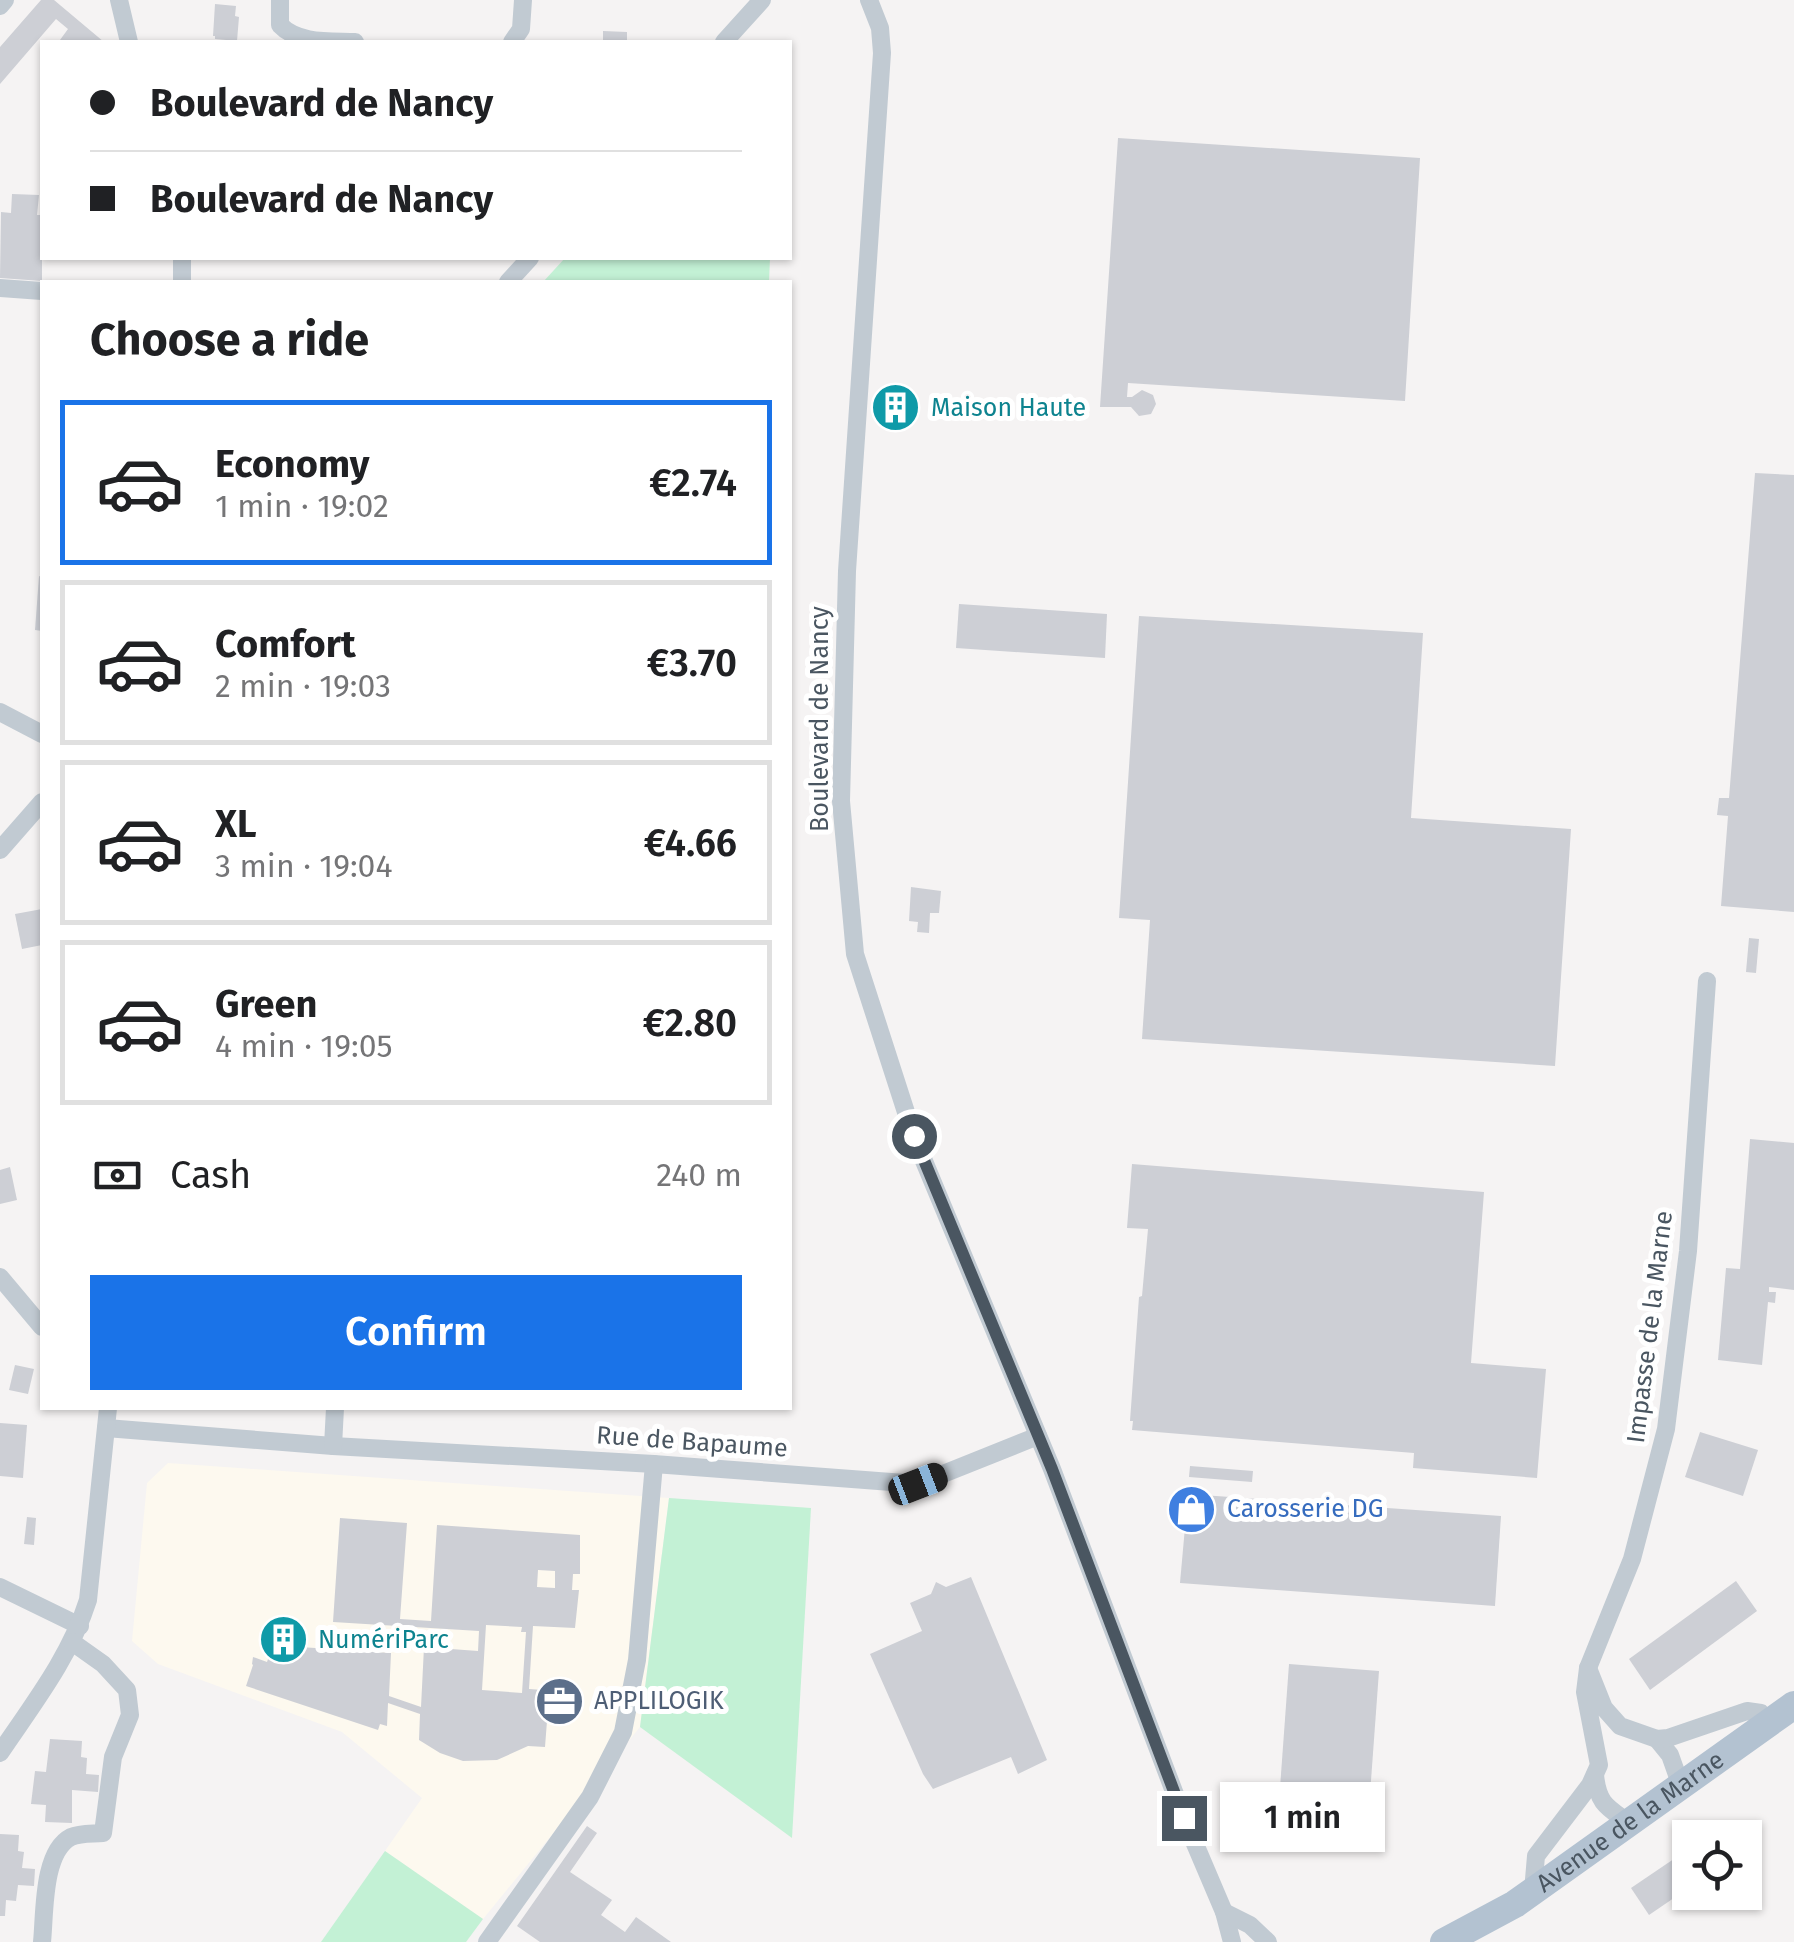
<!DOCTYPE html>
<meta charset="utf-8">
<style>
body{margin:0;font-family:"Fira Sans",sans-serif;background:#f2f2f2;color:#202124;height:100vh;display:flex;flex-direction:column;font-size:38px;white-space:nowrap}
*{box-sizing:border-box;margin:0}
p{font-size:32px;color:#757577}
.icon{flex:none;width:55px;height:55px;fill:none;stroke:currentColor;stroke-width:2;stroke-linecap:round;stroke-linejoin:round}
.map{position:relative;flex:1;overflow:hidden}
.panel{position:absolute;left:40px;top:280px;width:752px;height:1130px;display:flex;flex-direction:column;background:#fff;border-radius:0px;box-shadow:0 2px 8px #0004}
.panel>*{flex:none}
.top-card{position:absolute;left:40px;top:40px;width:752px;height:220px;border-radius:0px;box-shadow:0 2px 8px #0004;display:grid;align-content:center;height:220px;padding:0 50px;background:#fff}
.fabs{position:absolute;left:1672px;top:1820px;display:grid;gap:20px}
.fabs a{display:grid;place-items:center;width:90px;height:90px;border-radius:0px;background:#fff;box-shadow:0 2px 8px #0004;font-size:50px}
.end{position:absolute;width:45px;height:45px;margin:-22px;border:12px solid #4a5661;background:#fff;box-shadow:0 0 0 5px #fff}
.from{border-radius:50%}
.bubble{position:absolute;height:70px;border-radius:0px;background:#fff;box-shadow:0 2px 8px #0004;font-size:32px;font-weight:600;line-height:70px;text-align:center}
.car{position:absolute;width:30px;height:60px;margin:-30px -15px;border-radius:12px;box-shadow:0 0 8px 2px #0007;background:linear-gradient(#222 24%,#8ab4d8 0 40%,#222 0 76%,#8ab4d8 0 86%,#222 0)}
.top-card b{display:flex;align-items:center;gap:35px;height:95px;font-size:38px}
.top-card b+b{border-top:2px solid #e0e0e0}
.top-card i{width:25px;height:25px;background:#202124}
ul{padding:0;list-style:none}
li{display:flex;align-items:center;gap:30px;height:165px;margin:0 20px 15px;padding:0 30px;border:5px solid #e0e0e0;border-radius:0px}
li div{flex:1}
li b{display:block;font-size:38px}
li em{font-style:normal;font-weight:600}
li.current{border-color:#1a73e8}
li>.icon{width:90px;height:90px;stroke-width:1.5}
h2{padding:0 50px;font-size:45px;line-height:120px}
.pay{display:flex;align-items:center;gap:25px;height:110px;padding:0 50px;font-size:38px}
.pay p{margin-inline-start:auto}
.button{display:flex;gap:20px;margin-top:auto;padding:20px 50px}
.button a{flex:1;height:115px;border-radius:0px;background:#1a73e8;color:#fff;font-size:40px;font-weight:600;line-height:115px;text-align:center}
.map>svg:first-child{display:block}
.commercial{fill:#fdf9ef}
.green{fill:#c3f1d5}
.building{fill:#cdcfd5;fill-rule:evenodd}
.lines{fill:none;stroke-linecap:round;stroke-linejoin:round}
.minor{stroke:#c1cad2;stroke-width:18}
.primary{stroke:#b3c2d1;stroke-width:28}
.route{stroke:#4a5661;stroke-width:12}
.labels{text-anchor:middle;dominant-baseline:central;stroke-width:10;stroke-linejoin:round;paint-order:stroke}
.culture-label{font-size:25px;fill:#0d838f;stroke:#fff;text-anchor:start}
.street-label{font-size:25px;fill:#4a5661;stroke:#fff}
.shop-label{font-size:25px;fill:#366cbe;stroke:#fff;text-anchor:start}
.service-label{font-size:25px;fill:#4e5e75;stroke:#fff;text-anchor:start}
</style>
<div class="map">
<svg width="1794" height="1942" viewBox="0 0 1794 1942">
<rect width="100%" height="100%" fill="#f5f3f3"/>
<path class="commercial" d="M 168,1463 L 669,1498 L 640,1727 L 483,1919 L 385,1851 L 422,1798 L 342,1732 L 158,1664 L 132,1641 L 147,1483 Z"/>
<g class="green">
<path d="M 565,258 L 770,258 L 769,282 L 543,282 Z"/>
<path d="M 669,1498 L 811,1508 L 792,1838 L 640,1727 Z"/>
<path d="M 385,1851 L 483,1919 L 466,1942 L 321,1942 Z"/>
</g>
<g class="building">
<path d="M 41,0 L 54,0 L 104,42 L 63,42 L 60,40 L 68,29 L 56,19 L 0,84 L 0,47 Z"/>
<path d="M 215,4 L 236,6 L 235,16 L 239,17 L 237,41 L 215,39 L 215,36 L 213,36 Z"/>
<path d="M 603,31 L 627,32 L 627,42 L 603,42 Z"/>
<path d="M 1118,138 L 1420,158 L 1405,401 L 1128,383 L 1127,397 L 1132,397 L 1142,390 L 1153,395 L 1156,404 L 1151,414 L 1139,416 L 1131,407 L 1100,407 Z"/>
<path d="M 12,194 L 39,195 L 37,215 L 42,215 L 42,281 L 0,278 L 1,212 L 11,213 Z"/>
<path d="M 1755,473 L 1794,475 L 1794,912 L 1721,906 L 1728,816 L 1717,815 L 1719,798 L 1729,798 Z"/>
<path d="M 39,576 L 42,577 L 42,631 L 35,630 Z"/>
<path d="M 959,604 L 1107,614 L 1105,658 L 956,648 Z"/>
<path d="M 1139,616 L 1423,633 L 1411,818 L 1571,829 L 1555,1066 L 1142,1039 L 1150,920 L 1119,918 Z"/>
<path d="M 911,887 L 941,891 L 939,913 L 930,913 L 929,933 L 917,932 L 918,922 L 909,921 Z"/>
<path d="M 42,909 L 42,945 L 22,949 L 15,914 Z"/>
<path d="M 1749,938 L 1759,939 L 1756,973 L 1746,972 Z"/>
<path d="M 1750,1139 L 1794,1143 L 1794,1290 L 1769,1287 L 1769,1292 L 1776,1292 L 1775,1303 L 1768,1302 L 1762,1365 L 1718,1360 L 1726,1268 L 1740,1269 Z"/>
<path d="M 1132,1164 L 1484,1192 L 1471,1363 L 1546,1369 L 1537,1478 L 1413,1468 L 1414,1453 L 1132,1430 L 1133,1421 L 1130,1421 L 1139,1297 L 1142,1296 L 1148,1229 L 1127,1228 Z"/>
<path d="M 10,1167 L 17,1200 L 0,1204 L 0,1170 Z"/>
<path d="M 15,1365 L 34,1369 L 28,1394 L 9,1390 Z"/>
<path d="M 0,1423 L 27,1425 L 23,1478 L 0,1476 Z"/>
<path d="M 1700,1432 L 1758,1450 L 1743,1496 L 1685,1477 Z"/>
<path d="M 1190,1466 L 1253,1471 L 1252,1482 L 1189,1477 Z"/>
<path d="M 1188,1494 L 1501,1516 L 1495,1606 L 1180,1583 Z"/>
<path d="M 27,1517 L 36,1518 L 34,1545 L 24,1544 Z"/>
<path d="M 340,1518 L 407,1523 L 400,1619 L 431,1621 L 437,1525 L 580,1535 L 580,1574 L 573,1574 L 572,1590 L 579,1590 L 575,1628 L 533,1626 L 529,1689 L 569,1692 L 561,1712 L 553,1711 L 547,1721 L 545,1747 L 528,1746 L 497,1760 L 463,1761 L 440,1753 L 419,1740 L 420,1714 L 388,1703 L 387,1726 L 380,1724 L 378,1730 L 246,1686 L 253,1665 L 252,1664 L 253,1657 L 267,1662 L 269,1656 L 265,1655 L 267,1630 L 301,1632 L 300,1647 L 391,1653 L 389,1696 L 421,1707 L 424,1647 L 478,1651 L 479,1631 L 333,1622 ZM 538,1570 L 555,1571 L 555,1588 L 537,1587 ZM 486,1625 L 522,1627 L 521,1632 L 526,1632 L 522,1693 L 482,1690 Z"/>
<path d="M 971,1577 L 1047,1760 L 1018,1774 L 1011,1757 L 933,1789 L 923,1774 L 870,1654 L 922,1631 L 910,1603 L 931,1594 L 936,1582 L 946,1587 Z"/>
<path d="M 1736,1581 L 1757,1611 L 1650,1690 L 1629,1659 Z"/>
<path d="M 1289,1664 L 1379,1671 L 1366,1849 L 1276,1843 Z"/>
<path d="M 50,1739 L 82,1741 L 81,1757 L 87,1758 L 86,1774 L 99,1775 L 98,1792 L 72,1790 L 72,1823 L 45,1822 L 46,1805 L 31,1804 L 35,1771 L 46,1772 Z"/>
<path d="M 587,1826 L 597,1833 L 570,1872 L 612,1900 L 601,1915 L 625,1932 L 636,1917 L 671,1942 L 540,1942 L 517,1926 Z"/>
<path d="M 0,1834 L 19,1835 L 18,1851 L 24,1852 L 22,1868 L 35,1869 L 34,1886 L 18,1885 L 16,1901 L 6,1900 L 5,1916 L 0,1916 Z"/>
<path d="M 1690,1848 L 1690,1887 L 1649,1915 L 1631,1888 Z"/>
</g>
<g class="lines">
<g class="minor">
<path d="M 119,0 L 129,42"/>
<path d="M 280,0 L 280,25 C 298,44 330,41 355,42"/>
<path d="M 869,0 L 880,28 L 882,53 L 847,571 L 841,801 L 855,954 L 914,1137 L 1052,1469 L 1184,1818 L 1224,1912 L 1232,1942"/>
<path d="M 0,6 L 5,0"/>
<path d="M 512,42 L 521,29 L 523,0"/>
<path d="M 724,42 L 762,0"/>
<path d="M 182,258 L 182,282"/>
<path d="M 508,282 L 530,258"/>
<path d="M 0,288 L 42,291"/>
<path d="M 0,712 L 42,734"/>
<path d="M 0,850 L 42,802"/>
<path d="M 0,1277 L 42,1327"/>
<path d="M 106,1428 L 333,1446 L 654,1464 L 918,1484 L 1038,1436"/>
<path d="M 333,1446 L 335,1408"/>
<path d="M 0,1587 L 80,1626"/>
<path d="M 1588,1668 L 1632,1559 L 1666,1429 L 1688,1251 L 1707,981"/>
<path d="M 1657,1739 L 1670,1755 L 1681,1786"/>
<path d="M 0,1753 C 33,1704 70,1657 88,1600 L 108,1408"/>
<path d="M 1595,1775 C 1598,1804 1607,1807 1629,1823"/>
<path d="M 1533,1891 L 1536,1856 L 1590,1785 L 1599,1765 L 1585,1692 L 1588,1668 L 1604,1708 L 1620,1726 L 1657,1739 L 1668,1738 L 1747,1711 L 1761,1713 L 1769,1723"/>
<path d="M 1224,1912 L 1250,1925 L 1268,1942"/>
<path d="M 42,1942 C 45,1914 42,1852 71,1837 C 80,1833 92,1834 103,1833 L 113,1757 L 130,1715 L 127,1690 L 103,1664 L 72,1642"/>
<path d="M 487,1942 L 590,1797 L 623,1732 L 637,1660 L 654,1464"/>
</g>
<path class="primary" id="s1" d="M 1444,1942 L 1515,1904 L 1794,1705"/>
</g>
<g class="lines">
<path class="route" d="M 914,1136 L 1052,1469 L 1184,1818"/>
</g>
<defs>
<symbol id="building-disc" viewBox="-11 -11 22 22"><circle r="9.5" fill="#0f9aa8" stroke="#fff"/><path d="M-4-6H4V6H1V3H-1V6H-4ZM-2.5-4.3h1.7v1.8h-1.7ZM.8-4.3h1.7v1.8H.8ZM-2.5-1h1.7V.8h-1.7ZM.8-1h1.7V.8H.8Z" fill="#fff"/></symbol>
<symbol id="shop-disc" viewBox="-11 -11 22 22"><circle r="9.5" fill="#3f7fe0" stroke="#fff"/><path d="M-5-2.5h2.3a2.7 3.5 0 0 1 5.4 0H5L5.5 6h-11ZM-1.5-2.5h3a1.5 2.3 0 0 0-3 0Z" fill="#fff"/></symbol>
<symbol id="office-disc" viewBox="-11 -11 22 22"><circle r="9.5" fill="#5c6f8a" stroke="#fff"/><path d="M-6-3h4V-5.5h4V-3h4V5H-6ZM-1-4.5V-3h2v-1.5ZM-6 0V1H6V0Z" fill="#fff"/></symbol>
</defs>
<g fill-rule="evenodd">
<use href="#building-disc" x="868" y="380" width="55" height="55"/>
<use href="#shop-disc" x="1164" y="1482" width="55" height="55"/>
<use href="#building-disc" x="256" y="1612" width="55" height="55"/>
<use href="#office-disc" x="532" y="1674" width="55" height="55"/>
</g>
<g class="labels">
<g class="culture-label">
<text x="931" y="408">Maison Haute</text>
<text x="318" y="1640">NumériParc</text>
</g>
<g class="street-label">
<text transform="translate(820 719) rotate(-90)">Boulevard de Nancy</text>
<text transform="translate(1650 1327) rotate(-83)">Impasse de la Marne</text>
<text transform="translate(692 1442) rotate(4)">Rue de Bapaume</text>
<text stroke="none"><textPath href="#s1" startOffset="222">Avenue de la Marne</textPath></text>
</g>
<g class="shop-label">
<text x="1227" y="1509">Carosserie DG</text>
</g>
<g class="service-label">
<text x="594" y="1701">APPLILOGIK</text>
</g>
</g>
</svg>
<div class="fabs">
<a><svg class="icon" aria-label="locate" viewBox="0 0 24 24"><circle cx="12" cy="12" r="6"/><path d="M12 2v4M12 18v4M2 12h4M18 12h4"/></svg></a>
</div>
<i class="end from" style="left:914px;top:1136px"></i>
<i class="end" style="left:1184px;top:1818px"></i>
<div class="bubble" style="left:1220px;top:1782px;width:165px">1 min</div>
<i class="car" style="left:918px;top:1484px;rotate:69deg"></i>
<div class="top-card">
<b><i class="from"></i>Boulevard de Nancy</b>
<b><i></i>Boulevard de Nancy</b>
</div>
<section class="panel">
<h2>Choose a ride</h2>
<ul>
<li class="current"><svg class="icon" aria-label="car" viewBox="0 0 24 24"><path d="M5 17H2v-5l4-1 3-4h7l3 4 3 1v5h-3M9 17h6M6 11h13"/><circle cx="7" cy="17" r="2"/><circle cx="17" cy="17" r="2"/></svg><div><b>Economy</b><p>1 min · 19:02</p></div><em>€2.74</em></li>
<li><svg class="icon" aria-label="car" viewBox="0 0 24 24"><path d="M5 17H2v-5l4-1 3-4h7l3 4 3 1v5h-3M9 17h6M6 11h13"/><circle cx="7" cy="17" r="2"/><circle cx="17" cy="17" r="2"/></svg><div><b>Comfort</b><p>2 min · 19:03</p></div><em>€3.70</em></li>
<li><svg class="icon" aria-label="car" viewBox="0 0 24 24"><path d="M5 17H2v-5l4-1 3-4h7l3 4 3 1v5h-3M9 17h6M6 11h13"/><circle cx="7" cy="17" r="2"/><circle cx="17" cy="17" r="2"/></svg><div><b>XL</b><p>3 min · 19:04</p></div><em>€4.66</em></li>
<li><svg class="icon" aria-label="car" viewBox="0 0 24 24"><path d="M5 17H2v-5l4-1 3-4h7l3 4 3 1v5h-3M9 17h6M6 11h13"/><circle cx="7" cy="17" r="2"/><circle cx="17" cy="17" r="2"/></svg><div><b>Green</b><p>4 min · 19:05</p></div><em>€2.80</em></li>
</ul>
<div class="pay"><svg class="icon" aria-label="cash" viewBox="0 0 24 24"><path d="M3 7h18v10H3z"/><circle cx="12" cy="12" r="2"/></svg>Cash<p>240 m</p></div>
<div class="button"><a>Confirm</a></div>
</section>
</div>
